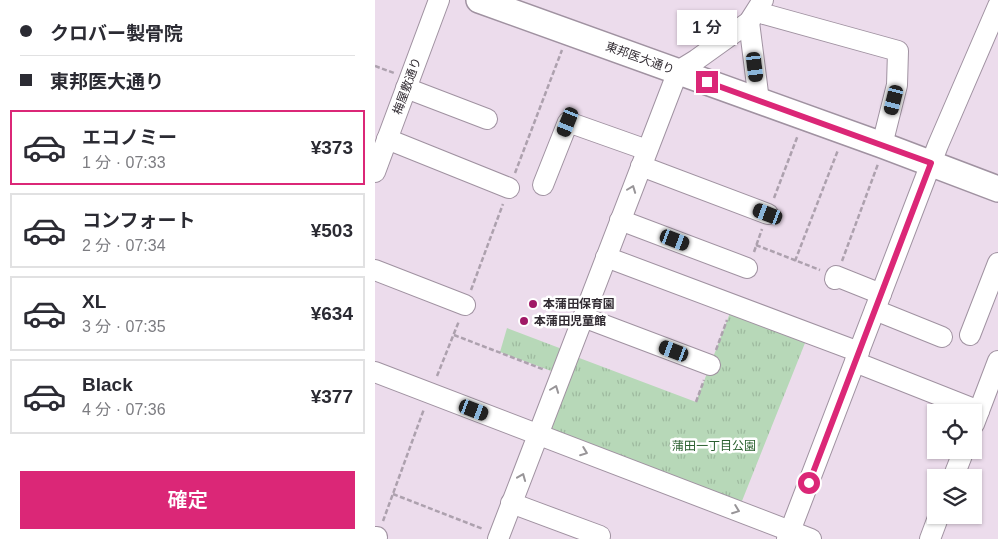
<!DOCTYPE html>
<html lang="ja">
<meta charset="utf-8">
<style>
body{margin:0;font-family:Arial,"Noto Sans JP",sans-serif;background:#f7f7f7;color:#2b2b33;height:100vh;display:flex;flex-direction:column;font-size:19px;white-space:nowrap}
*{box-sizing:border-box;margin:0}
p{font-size:16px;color:#7c7c81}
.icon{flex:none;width:28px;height:28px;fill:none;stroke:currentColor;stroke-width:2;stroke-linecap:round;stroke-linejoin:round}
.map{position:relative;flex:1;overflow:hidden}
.panel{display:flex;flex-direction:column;background:#fff;width:375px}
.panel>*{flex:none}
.banner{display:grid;align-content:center;height:110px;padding:0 20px;background:#fff}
.fabs{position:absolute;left:552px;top:404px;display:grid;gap:10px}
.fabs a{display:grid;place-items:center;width:55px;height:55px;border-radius:0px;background:#fff;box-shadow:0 1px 4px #0004;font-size:25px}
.end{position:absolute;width:22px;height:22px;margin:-11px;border:6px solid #db2777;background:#fff;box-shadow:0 0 0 2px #fff}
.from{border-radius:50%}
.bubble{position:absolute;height:35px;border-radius:0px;background:#fff;box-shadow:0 1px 4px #0004;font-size:16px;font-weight:600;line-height:35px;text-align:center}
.car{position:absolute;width:15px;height:30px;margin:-15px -8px;border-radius:6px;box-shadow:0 0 4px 1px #0007;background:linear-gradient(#222 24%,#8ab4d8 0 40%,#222 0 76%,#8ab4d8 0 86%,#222 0)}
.banner b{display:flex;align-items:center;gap:18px;height:48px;font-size:19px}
.banner b+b{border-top:1px solid #e1e1e2}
.banner i{width:12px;height:12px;background:#2b2b33}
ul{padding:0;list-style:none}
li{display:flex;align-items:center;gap:15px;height:75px;margin:0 10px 8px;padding:0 10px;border:2px solid #e1e1e2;border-radius:0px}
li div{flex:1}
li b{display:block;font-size:19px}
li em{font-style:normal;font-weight:600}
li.active{border-color:#db2777}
li>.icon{width:45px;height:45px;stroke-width:1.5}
.button{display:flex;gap:10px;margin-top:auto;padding:10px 20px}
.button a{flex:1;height:58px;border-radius:0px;background:#db2777;color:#fff;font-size:20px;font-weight:600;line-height:58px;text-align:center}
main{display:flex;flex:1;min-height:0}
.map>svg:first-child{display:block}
.park{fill:url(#park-tufts)}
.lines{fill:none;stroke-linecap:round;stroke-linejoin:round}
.minor-casing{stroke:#a092a1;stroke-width:22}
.major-casing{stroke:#a092a1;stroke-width:28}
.path{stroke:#ada1ae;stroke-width:2.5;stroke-dasharray:5 2.5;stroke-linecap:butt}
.minor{stroke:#fff;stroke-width:20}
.major{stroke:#fff;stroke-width:25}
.oneway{stroke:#989598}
.route{stroke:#db2777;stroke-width:6}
.poi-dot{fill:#a01866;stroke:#fff;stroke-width:2}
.labels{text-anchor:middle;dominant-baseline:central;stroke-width:5;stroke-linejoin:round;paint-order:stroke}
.street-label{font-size:12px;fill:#312b32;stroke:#fff}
.poi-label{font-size:12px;font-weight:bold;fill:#312b32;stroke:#fff;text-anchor:start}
.park-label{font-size:12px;fill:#2a602f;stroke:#fff}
</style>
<main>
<section class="panel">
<div class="banner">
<b><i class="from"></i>クロバー製骨院</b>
<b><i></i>東邦医大通り</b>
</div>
<ul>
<li class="active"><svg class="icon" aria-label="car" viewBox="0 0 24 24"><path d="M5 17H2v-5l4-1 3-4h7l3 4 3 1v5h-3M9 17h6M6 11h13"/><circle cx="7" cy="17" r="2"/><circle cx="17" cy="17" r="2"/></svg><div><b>エコノミー</b><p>1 分 · 07:33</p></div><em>¥373</em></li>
<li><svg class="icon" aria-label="car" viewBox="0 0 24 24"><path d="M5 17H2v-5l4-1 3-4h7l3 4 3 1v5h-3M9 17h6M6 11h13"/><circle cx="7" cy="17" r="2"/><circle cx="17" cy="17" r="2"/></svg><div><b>コンフォート</b><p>2 分 · 07:34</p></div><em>¥503</em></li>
<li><svg class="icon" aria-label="car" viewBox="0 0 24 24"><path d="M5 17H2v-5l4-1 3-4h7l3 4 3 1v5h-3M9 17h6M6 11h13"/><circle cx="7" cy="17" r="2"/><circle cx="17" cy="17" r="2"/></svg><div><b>XL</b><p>3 分 · 07:35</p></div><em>¥634</em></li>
<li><svg class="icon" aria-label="car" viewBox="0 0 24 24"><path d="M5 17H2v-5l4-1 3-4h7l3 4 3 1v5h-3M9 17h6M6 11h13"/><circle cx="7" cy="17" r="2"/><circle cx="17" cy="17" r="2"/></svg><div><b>Black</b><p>4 分 · 07:36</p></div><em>¥377</em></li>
</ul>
<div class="button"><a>確定</a></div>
</section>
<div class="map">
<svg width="623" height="539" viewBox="0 0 623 539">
<defs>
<pattern id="park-tufts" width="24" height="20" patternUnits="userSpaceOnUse" patternTransform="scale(1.25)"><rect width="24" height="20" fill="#b7d8b8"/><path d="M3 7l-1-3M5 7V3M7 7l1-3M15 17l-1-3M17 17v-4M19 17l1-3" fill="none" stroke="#9eba9f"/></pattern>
</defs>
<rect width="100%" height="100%" fill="#ecdcec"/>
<g class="park">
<path d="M 358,305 L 434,333 L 365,506 L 176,434 L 173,427 L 199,356 L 321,402 Z"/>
<path d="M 132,328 L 187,349 L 179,372 L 125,352 Z"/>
</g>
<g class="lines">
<defs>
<g id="minor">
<path d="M 383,10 L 389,14 L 523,51 L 522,85 L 507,145"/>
<path d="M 374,22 L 384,101"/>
<path d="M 31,88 L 112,119"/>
<path d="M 12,139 L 134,188"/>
<path d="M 266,166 L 393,214"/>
<path d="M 0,172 L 64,0"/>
<path d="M 168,185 L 193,122 L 272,150"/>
<path d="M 245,220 L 372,268"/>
<path d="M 231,257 L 484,352"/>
<path d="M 0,270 L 90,305"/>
<path d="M 460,279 L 461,276 L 506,294"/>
<path d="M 500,310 L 567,337"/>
<path d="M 208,317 L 335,365"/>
<path d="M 595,335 L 623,263"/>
<path d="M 480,362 L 604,411"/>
<path d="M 0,372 L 436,539"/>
<path d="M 599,424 L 623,361"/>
<path d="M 578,478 L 589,450"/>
<path d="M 136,503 L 225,536"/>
<path d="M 0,537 L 2,537"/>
<path d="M 123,539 L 303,71 L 321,60 L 374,22 L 388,0"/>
<path d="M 412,539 L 563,145 L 623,6"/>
<path d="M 555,539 L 564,515"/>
</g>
<path id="major" d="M 104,0 L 507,145 L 623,189"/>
</defs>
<use href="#minor" class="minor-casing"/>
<use href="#major" class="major-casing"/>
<g class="path">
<path d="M 0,66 L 19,73"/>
<path d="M 140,173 L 187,50"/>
<path d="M 399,198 L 423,135"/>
<path d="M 381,245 L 445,270"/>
<path d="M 379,252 L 387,229"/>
<path d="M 420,261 L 463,150"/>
<path d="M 467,261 L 503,164"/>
<path d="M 96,290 L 128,204"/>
<path d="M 79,335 L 170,370"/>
<path d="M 341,350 L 352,320"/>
<path d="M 62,376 L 84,321"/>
<path d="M 321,402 L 329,380"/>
<path d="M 18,494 L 108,529"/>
<path d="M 8,521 L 49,409"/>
</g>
<use href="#minor" class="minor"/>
<use href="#major" class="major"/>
</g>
<defs><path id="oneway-chevron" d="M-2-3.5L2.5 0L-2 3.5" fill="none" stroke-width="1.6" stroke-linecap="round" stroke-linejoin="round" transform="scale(1.25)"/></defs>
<g class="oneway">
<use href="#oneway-chevron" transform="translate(257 189) rotate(-69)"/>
<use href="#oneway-chevron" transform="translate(180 389) rotate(-69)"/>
<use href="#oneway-chevron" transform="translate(209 452) rotate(21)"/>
<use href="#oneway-chevron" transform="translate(147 477) rotate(-68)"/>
<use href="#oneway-chevron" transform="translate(361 510) rotate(21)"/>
</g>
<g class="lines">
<path class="route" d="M 332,82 L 556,163 L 434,483"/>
</g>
<g class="poi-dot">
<circle cx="158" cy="304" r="5"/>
<circle cx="149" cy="321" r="5"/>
</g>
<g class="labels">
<g class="street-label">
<text transform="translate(265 58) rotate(20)">東邦医大通り</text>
<text transform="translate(32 86) rotate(-70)">梅屋敷通り</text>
</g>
<g class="poi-label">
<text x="168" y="304">本蒲田保育園</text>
<text x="159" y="321">本蒲田児童館</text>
</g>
<g class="park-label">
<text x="339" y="446">蒲田一丁目公園</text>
</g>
</g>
</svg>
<div class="fabs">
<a><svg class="icon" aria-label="locate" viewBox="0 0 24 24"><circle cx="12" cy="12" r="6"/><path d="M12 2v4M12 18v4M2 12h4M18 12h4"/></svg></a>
<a><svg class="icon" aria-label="layers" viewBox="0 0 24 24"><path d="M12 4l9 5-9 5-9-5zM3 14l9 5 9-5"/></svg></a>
</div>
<i class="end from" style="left:434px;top:483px"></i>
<i class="end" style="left:332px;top:82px"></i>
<div class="bubble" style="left:302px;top:10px;width:60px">1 分</div>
<i class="car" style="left:380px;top:67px;rotate:173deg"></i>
<i class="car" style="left:519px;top:100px;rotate:194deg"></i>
<i class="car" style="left:193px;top:122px;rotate:202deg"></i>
<i class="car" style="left:393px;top:214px;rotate:291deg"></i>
<i class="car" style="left:300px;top:240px;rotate:111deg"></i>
<i class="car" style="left:299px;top:351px;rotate:291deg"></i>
<i class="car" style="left:99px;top:410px;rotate:111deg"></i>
</div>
</main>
